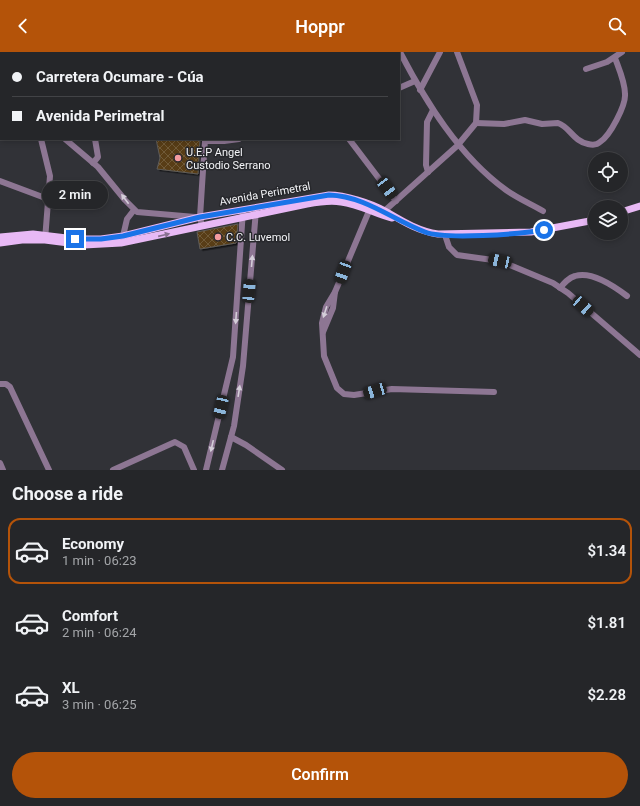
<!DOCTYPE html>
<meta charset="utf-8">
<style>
body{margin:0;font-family:Roboto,sans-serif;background:#313235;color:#f1f3f6;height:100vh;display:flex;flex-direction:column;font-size:15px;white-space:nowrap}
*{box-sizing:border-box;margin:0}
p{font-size:13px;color:#a3a5a8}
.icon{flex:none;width:22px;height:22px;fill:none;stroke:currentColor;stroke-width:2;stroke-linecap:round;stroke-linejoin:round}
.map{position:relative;height:418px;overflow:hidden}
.sheet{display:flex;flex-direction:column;background:#252629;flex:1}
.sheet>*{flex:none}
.guide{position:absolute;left:0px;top:0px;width:400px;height:88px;box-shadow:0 2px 6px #0003,0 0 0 1px #424346;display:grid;align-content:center;height:88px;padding:0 12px;background:#252629}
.fabs{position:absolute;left:588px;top:100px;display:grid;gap:8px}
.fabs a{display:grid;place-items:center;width:40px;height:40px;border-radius:50%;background:#252629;box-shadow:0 2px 6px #0003,0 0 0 1px #424346;font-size:20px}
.end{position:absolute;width:18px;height:18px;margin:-9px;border:5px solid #1a73e8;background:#fff;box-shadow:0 0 0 2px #fff}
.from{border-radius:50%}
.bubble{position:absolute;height:28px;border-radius:14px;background:#252629;box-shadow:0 2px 6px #0003,0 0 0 1px #424346;font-size:13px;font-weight:600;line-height:28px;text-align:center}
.car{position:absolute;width:12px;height:24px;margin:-12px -6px;border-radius:5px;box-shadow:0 0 3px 1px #0007;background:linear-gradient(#222 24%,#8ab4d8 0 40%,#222 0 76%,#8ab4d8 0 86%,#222 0)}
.guide b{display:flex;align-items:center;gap:14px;height:38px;font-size:15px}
.guide b+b{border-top:1px solid #424346}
.guide i{width:10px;height:10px;background:#f1f3f6}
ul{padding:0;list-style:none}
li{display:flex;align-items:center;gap:12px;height:66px;margin:0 8px 6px;padding:0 4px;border:2px solid transparent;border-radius:12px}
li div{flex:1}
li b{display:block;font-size:15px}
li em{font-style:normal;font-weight:600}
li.on{border-color:#b45309}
li>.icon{width:36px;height:36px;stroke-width:1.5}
h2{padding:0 12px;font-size:18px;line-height:48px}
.button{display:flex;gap:8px;margin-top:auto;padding:8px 12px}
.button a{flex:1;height:46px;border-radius:24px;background:#b45309;color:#fff;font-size:16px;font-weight:600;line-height:46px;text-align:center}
header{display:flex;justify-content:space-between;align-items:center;height:52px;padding:0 12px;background:#b45309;color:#fff;font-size:18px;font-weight:600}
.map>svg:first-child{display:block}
.building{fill:url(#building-cross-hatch);stroke:#5f5c58;filter:url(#shadow)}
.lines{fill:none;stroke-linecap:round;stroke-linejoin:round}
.minor{stroke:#8d7693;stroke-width:6}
.major{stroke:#e8b9f5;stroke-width:7}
.oneway{fill:#d4ced9}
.oneway2{fill:#887090}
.route{stroke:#1a73e8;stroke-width:5}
.poi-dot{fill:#f49b9f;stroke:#27282c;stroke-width:1.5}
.labels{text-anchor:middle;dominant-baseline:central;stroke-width:3;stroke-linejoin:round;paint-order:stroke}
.poi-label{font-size:11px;fill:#f3f4f7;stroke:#27282c;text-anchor:start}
.street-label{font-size:11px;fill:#f3f4f7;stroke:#27282c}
</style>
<header><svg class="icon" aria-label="back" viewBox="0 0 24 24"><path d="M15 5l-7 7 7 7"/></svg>Hoppr<svg class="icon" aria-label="search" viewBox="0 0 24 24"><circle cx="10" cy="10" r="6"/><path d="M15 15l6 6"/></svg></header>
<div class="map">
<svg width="640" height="418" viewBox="0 0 640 418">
<defs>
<pattern id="building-cross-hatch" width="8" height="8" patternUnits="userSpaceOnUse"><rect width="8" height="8" fill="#583d15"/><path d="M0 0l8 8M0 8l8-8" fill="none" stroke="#705a38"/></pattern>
<filter id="shadow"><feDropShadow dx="2.5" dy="1.5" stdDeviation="0" flood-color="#0009"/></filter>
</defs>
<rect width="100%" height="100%" fill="#313237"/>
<g class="building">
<path d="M 156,87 L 200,87 L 198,122 L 157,117 L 160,106 Z"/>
<path d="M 238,172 L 236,191 L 200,197 L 197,180 Z"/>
</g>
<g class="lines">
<g class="minor">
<path d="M 16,0 L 16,1"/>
<path d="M 76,0 L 76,1"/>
<path d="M 205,0 L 205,1"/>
<path d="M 240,0 L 241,1"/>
<path d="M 327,0 L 327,1"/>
<path d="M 400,0 C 426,50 459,104 506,138 C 517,146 531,152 543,159"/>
<path d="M 586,17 L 607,10 L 622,0"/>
<path d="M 0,25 L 1,24"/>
<path d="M 0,36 L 1,37"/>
<path d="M 399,36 L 415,29"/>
<path d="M 420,38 L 440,0"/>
<path d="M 476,71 L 504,72 L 525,68 L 542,72 L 558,71 C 570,75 573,89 588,92 C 592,93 597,93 600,90 C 610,84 626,53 625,42 C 625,30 619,17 615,6"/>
<path d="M 41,87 L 50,124 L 45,188"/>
<path d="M 65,87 L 98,115 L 125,148 L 137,160 L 195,165"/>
<path d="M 349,87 L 396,149"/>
<path d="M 205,89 L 224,89 L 239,87"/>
<path d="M 93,111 L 98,105 L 95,87"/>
<path d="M 428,120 L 426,113 L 427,70 L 433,58"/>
<path d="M 0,129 L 48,147"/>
<path d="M 369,159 L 335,240 L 326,255 L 322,271 L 324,304 L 337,336 L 344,342 L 354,343 L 392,337 L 494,340"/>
<path d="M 381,162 L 457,94 L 476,71 L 477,53 L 457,0"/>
<path d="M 202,174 L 200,165 L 205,87"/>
<path d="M 445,183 L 449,195 L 457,203 L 500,209 L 553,231 L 568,241 L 640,303"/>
<path d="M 123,184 L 127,167 L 134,158"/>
<path d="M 560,236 C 564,231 568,226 575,224 C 591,219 614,234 627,244"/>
<path d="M 323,280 L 333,256 L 335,240"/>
<path d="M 0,332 L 6,332 L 10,335 L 49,418"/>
<path d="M 231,385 L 246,393 L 282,418"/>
<path d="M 0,411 L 3,418"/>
<path d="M 113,418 L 175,390 L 184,395 L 194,418"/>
<path d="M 206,418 L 233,305 L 243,158"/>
<path d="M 222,418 L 234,374 L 243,314 L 256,158"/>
</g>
<g class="major">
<path d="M 621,160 L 640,154"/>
<path d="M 0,185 L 33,182 L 75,187 L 101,187 L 123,184 L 200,165 L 329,143 C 345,143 371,151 385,159 C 402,169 418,179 438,182 L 531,180 L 595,168"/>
<path d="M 0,191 L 22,188 L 45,188 L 84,193 L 121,191 L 307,152 C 318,150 330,148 341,150 C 359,152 375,162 392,166"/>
</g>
</g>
<defs><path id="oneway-solid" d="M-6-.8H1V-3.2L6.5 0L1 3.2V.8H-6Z"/></defs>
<g class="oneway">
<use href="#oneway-solid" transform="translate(125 147) rotate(-127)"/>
<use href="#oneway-solid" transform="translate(252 209) rotate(-85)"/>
<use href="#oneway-solid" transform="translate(325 260) rotate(108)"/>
<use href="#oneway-solid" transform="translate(236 266) rotate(94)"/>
<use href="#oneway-solid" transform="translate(239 339) rotate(-81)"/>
<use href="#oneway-solid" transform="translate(212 394) rotate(103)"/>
</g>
<use class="oneway2" href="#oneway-solid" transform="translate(164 183) rotate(-13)"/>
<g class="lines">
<path class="route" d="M 75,187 L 101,187 L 123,184 L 200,165 L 329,143 C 365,144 393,168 425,180 C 446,188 519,182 544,178"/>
</g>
<g class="poi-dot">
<circle cx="178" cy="106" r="4"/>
<circle cx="218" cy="185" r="4"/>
</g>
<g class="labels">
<g class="poi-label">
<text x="186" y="100">U.E.P Angel<tspan x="186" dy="13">Custodio Serrano</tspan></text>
<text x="226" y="185">C.C. Luvemol</text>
</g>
<g class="street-label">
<text transform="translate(265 142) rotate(-10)">Avenida Perimetral</text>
</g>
</g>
</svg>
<div class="fabs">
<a><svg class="icon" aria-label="locate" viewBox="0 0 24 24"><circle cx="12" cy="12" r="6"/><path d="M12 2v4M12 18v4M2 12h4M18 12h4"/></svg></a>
<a><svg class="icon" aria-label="layers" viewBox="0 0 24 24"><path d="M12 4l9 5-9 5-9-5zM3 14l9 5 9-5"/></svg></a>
</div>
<i class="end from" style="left:544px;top:178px"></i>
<i class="end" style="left:75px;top:187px"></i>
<div class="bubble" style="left:42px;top:129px;width:66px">2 min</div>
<i class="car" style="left:387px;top:136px;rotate:143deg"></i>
<i class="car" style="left:500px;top:209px;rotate:282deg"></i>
<i class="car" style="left:343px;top:220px;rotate:200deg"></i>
<i class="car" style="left:249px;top:239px;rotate:5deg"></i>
<i class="car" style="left:583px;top:254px;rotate:132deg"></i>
<i class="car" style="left:375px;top:339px;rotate:254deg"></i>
<i class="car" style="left:221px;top:355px;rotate:193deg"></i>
<div class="guide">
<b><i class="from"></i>Carretera Ocumare - Cúa</b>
<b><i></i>Avenida Perimetral</b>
</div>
</div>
<section class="sheet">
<h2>Choose a ride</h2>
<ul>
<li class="on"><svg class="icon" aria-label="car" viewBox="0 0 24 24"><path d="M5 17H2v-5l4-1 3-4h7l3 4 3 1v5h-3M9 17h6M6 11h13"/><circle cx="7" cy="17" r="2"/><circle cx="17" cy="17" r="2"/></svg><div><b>Economy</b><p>1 min · 06:23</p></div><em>$1.34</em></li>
<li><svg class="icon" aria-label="car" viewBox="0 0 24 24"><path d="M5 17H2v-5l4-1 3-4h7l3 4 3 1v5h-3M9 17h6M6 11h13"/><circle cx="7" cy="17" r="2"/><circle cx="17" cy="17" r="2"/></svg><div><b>Comfort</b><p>2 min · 06:24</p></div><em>$1.81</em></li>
<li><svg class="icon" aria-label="car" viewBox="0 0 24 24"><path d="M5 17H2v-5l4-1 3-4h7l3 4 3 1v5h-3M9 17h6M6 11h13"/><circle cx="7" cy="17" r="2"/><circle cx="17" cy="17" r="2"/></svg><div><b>XL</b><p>3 min · 06:25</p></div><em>$2.28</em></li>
</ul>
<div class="button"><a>Confirm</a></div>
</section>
